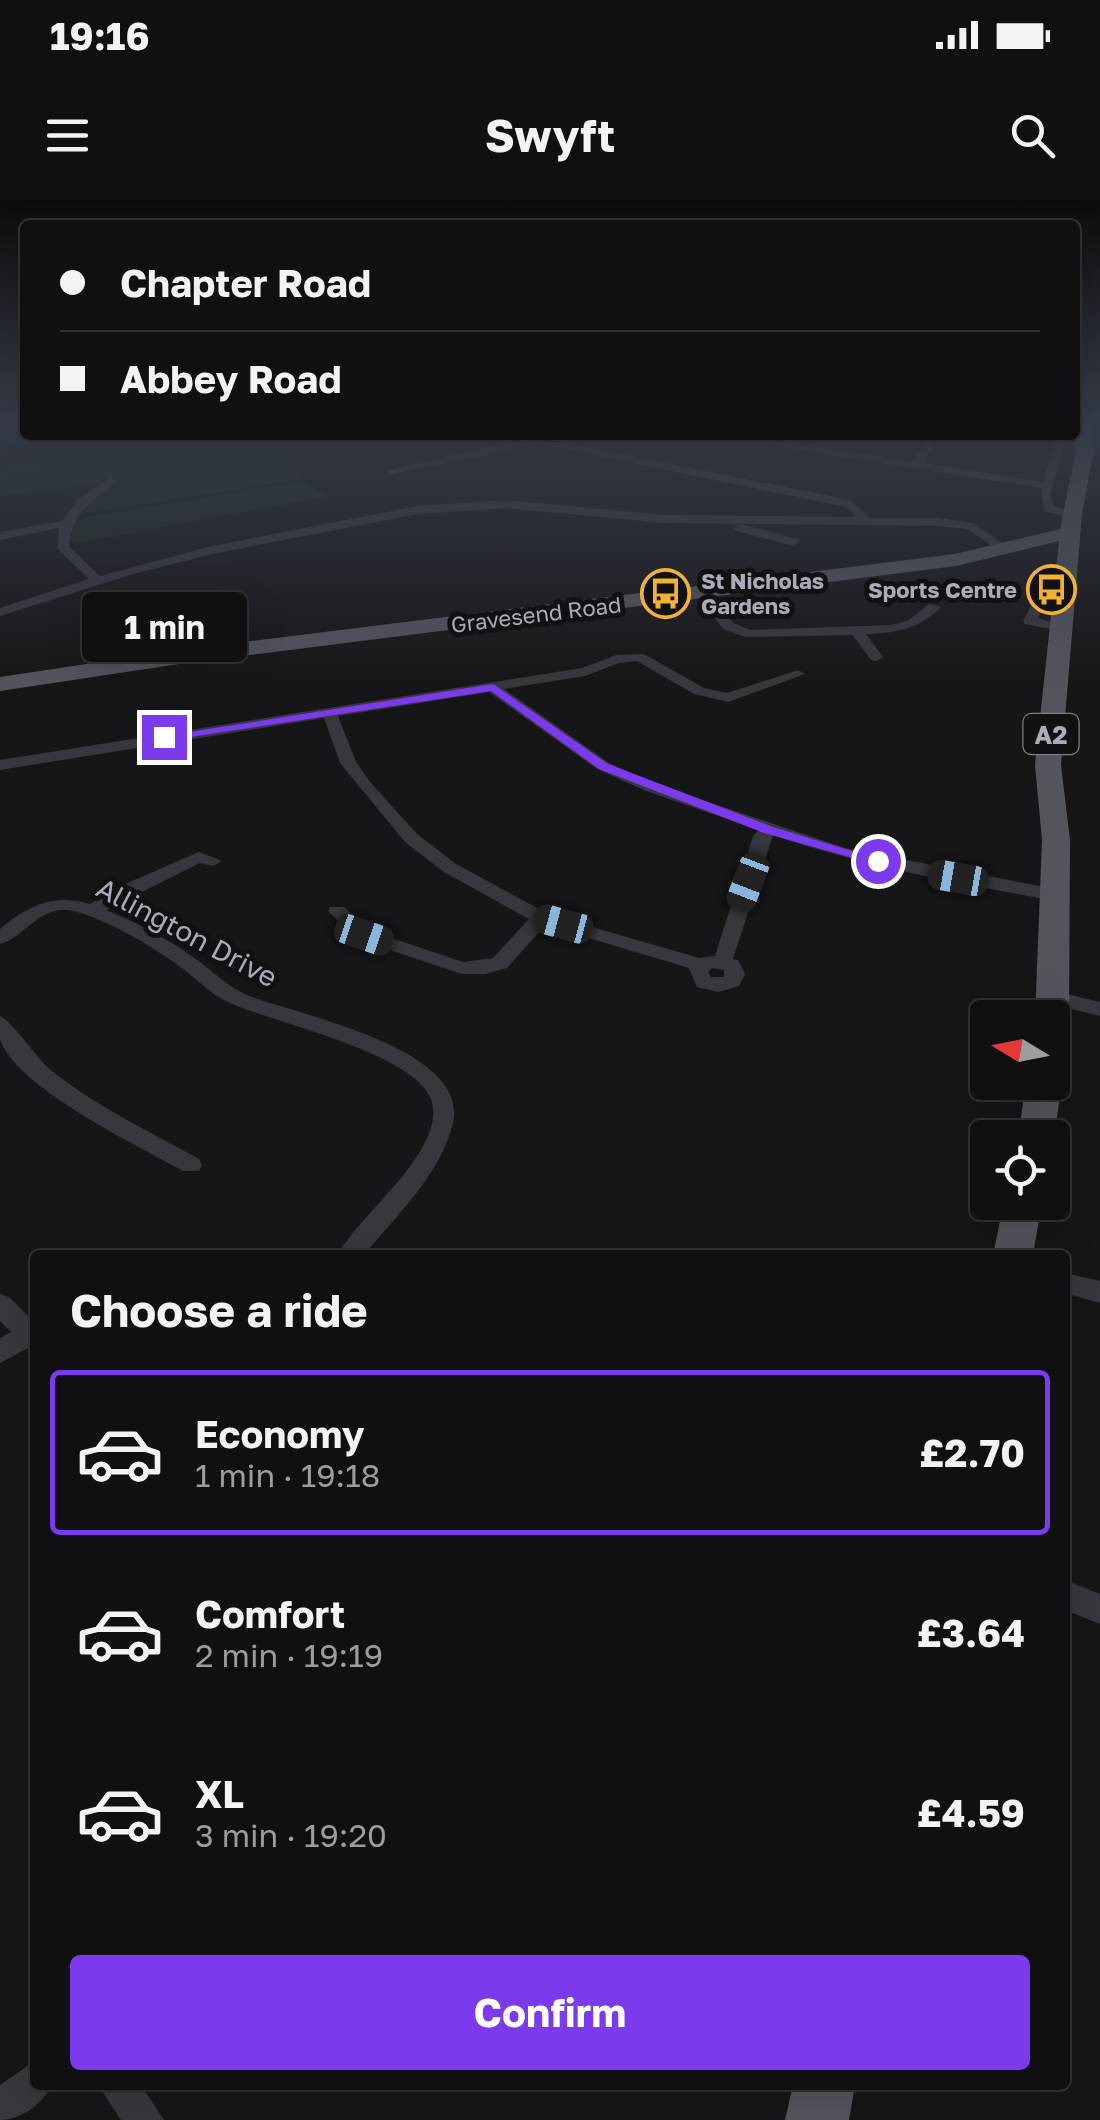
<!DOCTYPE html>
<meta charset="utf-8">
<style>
body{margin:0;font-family:"Golos Text",sans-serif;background:#19191b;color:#f1f3f6;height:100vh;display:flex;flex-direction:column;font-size:38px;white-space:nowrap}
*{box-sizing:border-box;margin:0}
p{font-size:32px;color:#9c9d9f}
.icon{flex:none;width:55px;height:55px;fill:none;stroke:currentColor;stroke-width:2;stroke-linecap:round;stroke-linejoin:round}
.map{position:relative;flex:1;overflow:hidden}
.panel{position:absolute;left:30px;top:1050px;width:1040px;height:840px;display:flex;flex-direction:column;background:#101012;border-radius:10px;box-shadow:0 10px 40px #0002,0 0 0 2px #303032}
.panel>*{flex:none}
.guide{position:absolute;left:20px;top:20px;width:1060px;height:220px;border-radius:10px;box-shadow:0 10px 40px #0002,0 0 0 2px #303032;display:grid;align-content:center;height:220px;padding:0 40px;background:#101012}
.needle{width:65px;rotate:280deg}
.buttons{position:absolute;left:970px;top:800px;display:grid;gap:20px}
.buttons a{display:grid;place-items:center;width:100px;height:100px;border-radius:10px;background:#101012;box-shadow:0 10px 40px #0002,0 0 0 2px #303032;font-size:50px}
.end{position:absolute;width:45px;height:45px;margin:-22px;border:12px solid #7c3aed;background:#fff;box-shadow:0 0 0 5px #fff}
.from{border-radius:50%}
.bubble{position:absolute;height:70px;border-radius:10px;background:#101012;box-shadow:0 10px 40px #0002,0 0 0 2px #303032;font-size:32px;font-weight:700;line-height:70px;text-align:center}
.car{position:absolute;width:30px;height:60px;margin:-30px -15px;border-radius:12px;box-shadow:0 0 8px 2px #0007;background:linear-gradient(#222 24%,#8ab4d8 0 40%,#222 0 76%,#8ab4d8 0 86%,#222 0)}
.guide b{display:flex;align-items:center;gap:35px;height:95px;font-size:38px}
.guide b+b{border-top:2px solid #303032}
.guide i{width:25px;height:25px;background:#f1f3f6}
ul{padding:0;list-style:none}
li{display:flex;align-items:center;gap:30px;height:165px;margin:0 20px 15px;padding:0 20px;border:5px solid transparent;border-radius:10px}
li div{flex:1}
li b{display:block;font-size:38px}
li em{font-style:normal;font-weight:700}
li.selected{border-color:#7c3aed}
li>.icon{width:90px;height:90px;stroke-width:1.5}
h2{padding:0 40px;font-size:45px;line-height:120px}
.cta{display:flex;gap:20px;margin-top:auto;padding:20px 40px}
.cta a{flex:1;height:115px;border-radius:10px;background:#7c3aed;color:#fff;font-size:40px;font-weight:700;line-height:115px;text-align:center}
.status{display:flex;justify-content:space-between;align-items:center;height:70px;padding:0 50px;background:#101012;direction:ltr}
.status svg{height:28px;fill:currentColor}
header{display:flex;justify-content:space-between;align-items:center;height:130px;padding:0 40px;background:#101012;font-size:45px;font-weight:700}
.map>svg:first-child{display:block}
.green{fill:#1e261f}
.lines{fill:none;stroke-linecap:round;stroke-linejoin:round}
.minor{fill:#37383d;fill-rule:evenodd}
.primary{fill:#53555c;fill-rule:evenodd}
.route{fill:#7c3aed}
.labels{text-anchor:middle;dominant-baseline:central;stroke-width:10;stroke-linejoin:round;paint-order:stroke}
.far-poi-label{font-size:22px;font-weight:bold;fill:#a8adb8;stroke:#111113;text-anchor:start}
.far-street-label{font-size:22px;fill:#a8adb8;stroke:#111113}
.shield{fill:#111113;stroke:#7b7e86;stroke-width:2.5}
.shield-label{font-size:25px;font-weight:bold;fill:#a8adb8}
.street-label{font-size:28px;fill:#a8adb8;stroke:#111113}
</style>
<div class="status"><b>19:16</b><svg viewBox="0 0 49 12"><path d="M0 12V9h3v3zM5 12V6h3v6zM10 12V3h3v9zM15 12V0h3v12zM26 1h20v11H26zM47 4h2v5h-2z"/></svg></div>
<header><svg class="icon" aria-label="menu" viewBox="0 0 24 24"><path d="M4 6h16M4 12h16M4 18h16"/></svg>Swyft<svg class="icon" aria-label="search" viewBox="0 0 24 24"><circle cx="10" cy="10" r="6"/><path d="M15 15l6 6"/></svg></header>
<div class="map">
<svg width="1100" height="1920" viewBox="0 0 1100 1920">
<rect width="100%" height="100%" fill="#161618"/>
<g class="green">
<path d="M 0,217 L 25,217 L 25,235 L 348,235 L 309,259 L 293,255 L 278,262 L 302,279 L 73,316 L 111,283 L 0,296 L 0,268 L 40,255 L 0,237 Z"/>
<path d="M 300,281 L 329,296 L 73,344 L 70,320 Z"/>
</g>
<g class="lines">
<g class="minor">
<path d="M 507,235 L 528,235 L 850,300 L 869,318 L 937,318 L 974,323 L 1011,349 L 1001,352 L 967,329 L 937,326 L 665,323 L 506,308 L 418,314 L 212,354 L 130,375 L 0,416 L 0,408 L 89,379 L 57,348 L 59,328 L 0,340 L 0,332 L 62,321 L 78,299 L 110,278 L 116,281 C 92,303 71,311 69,347 L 100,376 L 212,346 L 418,306 L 506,300 L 665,315 L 856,317 L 846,307 L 530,242 L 494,254 L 392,274 L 386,271 L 518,239 Z"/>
<path d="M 742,235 L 913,262 L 931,235 L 941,235 L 923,263 L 1043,282 L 1057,235 L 1067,235 L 1051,293 L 1053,306 L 1078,314 L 1072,318 L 1044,311 L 1041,288 L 780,247 Z"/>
<path d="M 740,324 L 798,339 L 800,342 L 794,346 L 736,331 L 734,328 Z"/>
<path d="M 1056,365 L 1073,369 L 1061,373 L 1038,418 L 1068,427 L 1061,431 L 1025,424 L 1023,421 L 1050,369 Z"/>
<path d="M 702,388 L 733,423 L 751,430 L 892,425 L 909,420 L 929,404 L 941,407 C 919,429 897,433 866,434 L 883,457 L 876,461 L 871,460 L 853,435 L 745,437 L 723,429 L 695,392 Z"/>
<path d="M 644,454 L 704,488 L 727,493 L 798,470 L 805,474 L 728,502 L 694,494 L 637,461 L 619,463 L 585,476 L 504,489 L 609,563 L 658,585 L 845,648 L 1055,689 L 1064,695 L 1055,701 C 959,683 865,667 773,635 L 733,759 L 738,760 L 745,774 L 739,786 L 718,792 L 697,787 L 689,768 L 545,725 L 507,768 L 485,774 L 462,774 L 357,739 L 328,711 L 330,707 L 344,707 L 371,731 L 463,762 L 493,758 L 529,719 L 444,672 L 405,642 L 340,563 L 324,518 L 0,570 L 0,560 L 582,468 L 616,455 ZM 489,492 L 597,569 L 646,591 L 759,630 L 753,636 L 715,756 L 699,758 L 548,714 L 456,664 L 417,634 L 371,583 L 356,562 L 338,516 ZM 712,768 L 724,770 L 724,777 L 711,777 L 708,772 Z"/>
<path d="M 199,652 L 222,661 L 213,666 L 200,663 L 106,710 C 136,722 166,738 193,757 C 212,770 227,787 249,796 C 298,815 470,848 453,923 C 441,974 396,1016 364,1055 L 338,1055 C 358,1015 445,952 432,902 C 418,853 274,823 230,803 C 213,796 201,783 187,772 C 163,752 96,712 66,710 C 38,708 24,737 0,744 L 0,729 C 28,706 53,693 90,704 L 109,691 Z"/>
<path d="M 1054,791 L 1100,802 L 1100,816 L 1047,803 L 1044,798 L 1047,793 Z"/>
<path d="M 0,816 C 11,820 38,860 52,871 C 97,907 149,931 199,959 L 202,965 L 199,971 L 183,971 C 139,946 16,888 0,839 C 0,833 0,823 0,816 Z"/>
<path d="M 1065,1073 L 1100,1081 L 1100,1103 L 1065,1093 Z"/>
<path d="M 0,1094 L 9,1097 L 35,1123 L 35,1150 L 28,1148 L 0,1163 L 0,1138 L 11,1132 L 0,1121 Z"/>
<path d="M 1065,1380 L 1100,1394 L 1100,1424 L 1065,1410 Z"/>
<path d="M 35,1861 L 35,1885 L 52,1885 C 43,1904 20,1920 0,1920 L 0,1885 Z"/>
<path d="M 98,1885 L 141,1885 L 164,1920 L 121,1920 Z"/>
</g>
<g class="primary">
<path d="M 1076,217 L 1094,217 L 1093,255 L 1082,314 L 1061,565 L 1070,640 L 1069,818 L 1064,826 L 1052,830 L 1052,818 L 1035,818 L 1042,640 L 1035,565 L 1059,341 L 956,366 L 179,464 L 0,491 L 0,477 L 179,450 L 955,354 L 1060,329 L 1075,255 Z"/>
<path d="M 1052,872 L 1062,882 L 1054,938 L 1052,942 L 1052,938 L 1018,938 L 1026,882 L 1052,882 Z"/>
<path d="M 1004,1002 L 1042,1002 L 1033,1055 L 993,1055 Z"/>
<path d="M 793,1885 L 855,1885 L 849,1920 L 785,1920 Z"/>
</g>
</g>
<linearGradient id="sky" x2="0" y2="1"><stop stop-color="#0c0c0d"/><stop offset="0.45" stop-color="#363c48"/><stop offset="1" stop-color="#363c48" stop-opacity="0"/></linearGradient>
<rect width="1100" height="486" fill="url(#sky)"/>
<path class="route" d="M 493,484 L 608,564 L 773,627 L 885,661 L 878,665 L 764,633 L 599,569 L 491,491 L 164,541 L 158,537 Z"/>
<defs>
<symbol id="bus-ring" viewBox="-11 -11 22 22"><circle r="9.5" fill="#111113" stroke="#f2b134" stroke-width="1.5"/><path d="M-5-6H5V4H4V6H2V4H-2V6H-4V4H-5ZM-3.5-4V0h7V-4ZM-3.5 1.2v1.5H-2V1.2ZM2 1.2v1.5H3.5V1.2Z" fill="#f2b134"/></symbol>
</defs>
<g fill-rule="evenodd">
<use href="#bus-ring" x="1024" y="362" width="55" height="55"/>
<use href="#bus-ring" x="638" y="366" width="55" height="55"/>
</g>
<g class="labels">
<g class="far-poi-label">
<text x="701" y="380">St Nicholas<tspan x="701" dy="25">Gardens</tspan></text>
<text x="1017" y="389" text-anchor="end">Sports Centre</text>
</g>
<g class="far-street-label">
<text transform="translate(536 414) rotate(-7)">Gravesend Road</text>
</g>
<rect class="shield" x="1023.5" y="514" width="55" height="40" rx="8"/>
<g class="shield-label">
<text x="1051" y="534">A2</text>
</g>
<g class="street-label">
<text transform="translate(187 732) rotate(28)">Allington Drive</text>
</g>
</g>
</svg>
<div class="buttons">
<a><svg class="needle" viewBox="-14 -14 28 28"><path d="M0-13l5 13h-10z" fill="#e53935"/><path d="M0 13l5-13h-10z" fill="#9c9d9f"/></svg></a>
<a><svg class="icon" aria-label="locate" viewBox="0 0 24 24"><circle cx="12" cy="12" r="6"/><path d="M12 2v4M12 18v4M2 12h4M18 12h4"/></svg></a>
</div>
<i class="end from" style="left:878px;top:661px"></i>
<i class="end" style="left:164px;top:537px"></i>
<div class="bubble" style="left:82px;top:392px;width:165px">1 min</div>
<i class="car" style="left:958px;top:678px;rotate:280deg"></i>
<i class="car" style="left:748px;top:682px;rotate:201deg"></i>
<i class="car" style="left:563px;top:724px;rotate:285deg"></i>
<i class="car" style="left:364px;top:735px;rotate:109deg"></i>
<div class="guide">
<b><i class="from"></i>Chapter Road</b>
<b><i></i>Abbey Road</b>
</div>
<section class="panel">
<h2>Choose a ride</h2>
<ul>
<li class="selected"><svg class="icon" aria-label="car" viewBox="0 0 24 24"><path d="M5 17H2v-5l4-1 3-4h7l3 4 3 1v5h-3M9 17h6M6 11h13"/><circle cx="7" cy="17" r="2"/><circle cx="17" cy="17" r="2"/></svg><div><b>Economy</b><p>1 min · 19:18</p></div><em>£2.70</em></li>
<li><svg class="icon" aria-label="car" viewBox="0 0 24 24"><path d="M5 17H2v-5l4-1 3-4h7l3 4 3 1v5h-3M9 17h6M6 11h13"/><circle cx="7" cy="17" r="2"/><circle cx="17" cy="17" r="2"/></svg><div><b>Comfort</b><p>2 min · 19:19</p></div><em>£3.64</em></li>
<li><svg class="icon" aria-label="car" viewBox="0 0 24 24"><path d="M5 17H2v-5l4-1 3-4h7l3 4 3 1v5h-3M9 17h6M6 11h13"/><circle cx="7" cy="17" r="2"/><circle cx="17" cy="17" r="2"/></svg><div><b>XL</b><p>3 min · 19:20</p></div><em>£4.59</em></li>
</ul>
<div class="cta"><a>Confirm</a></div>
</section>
</div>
